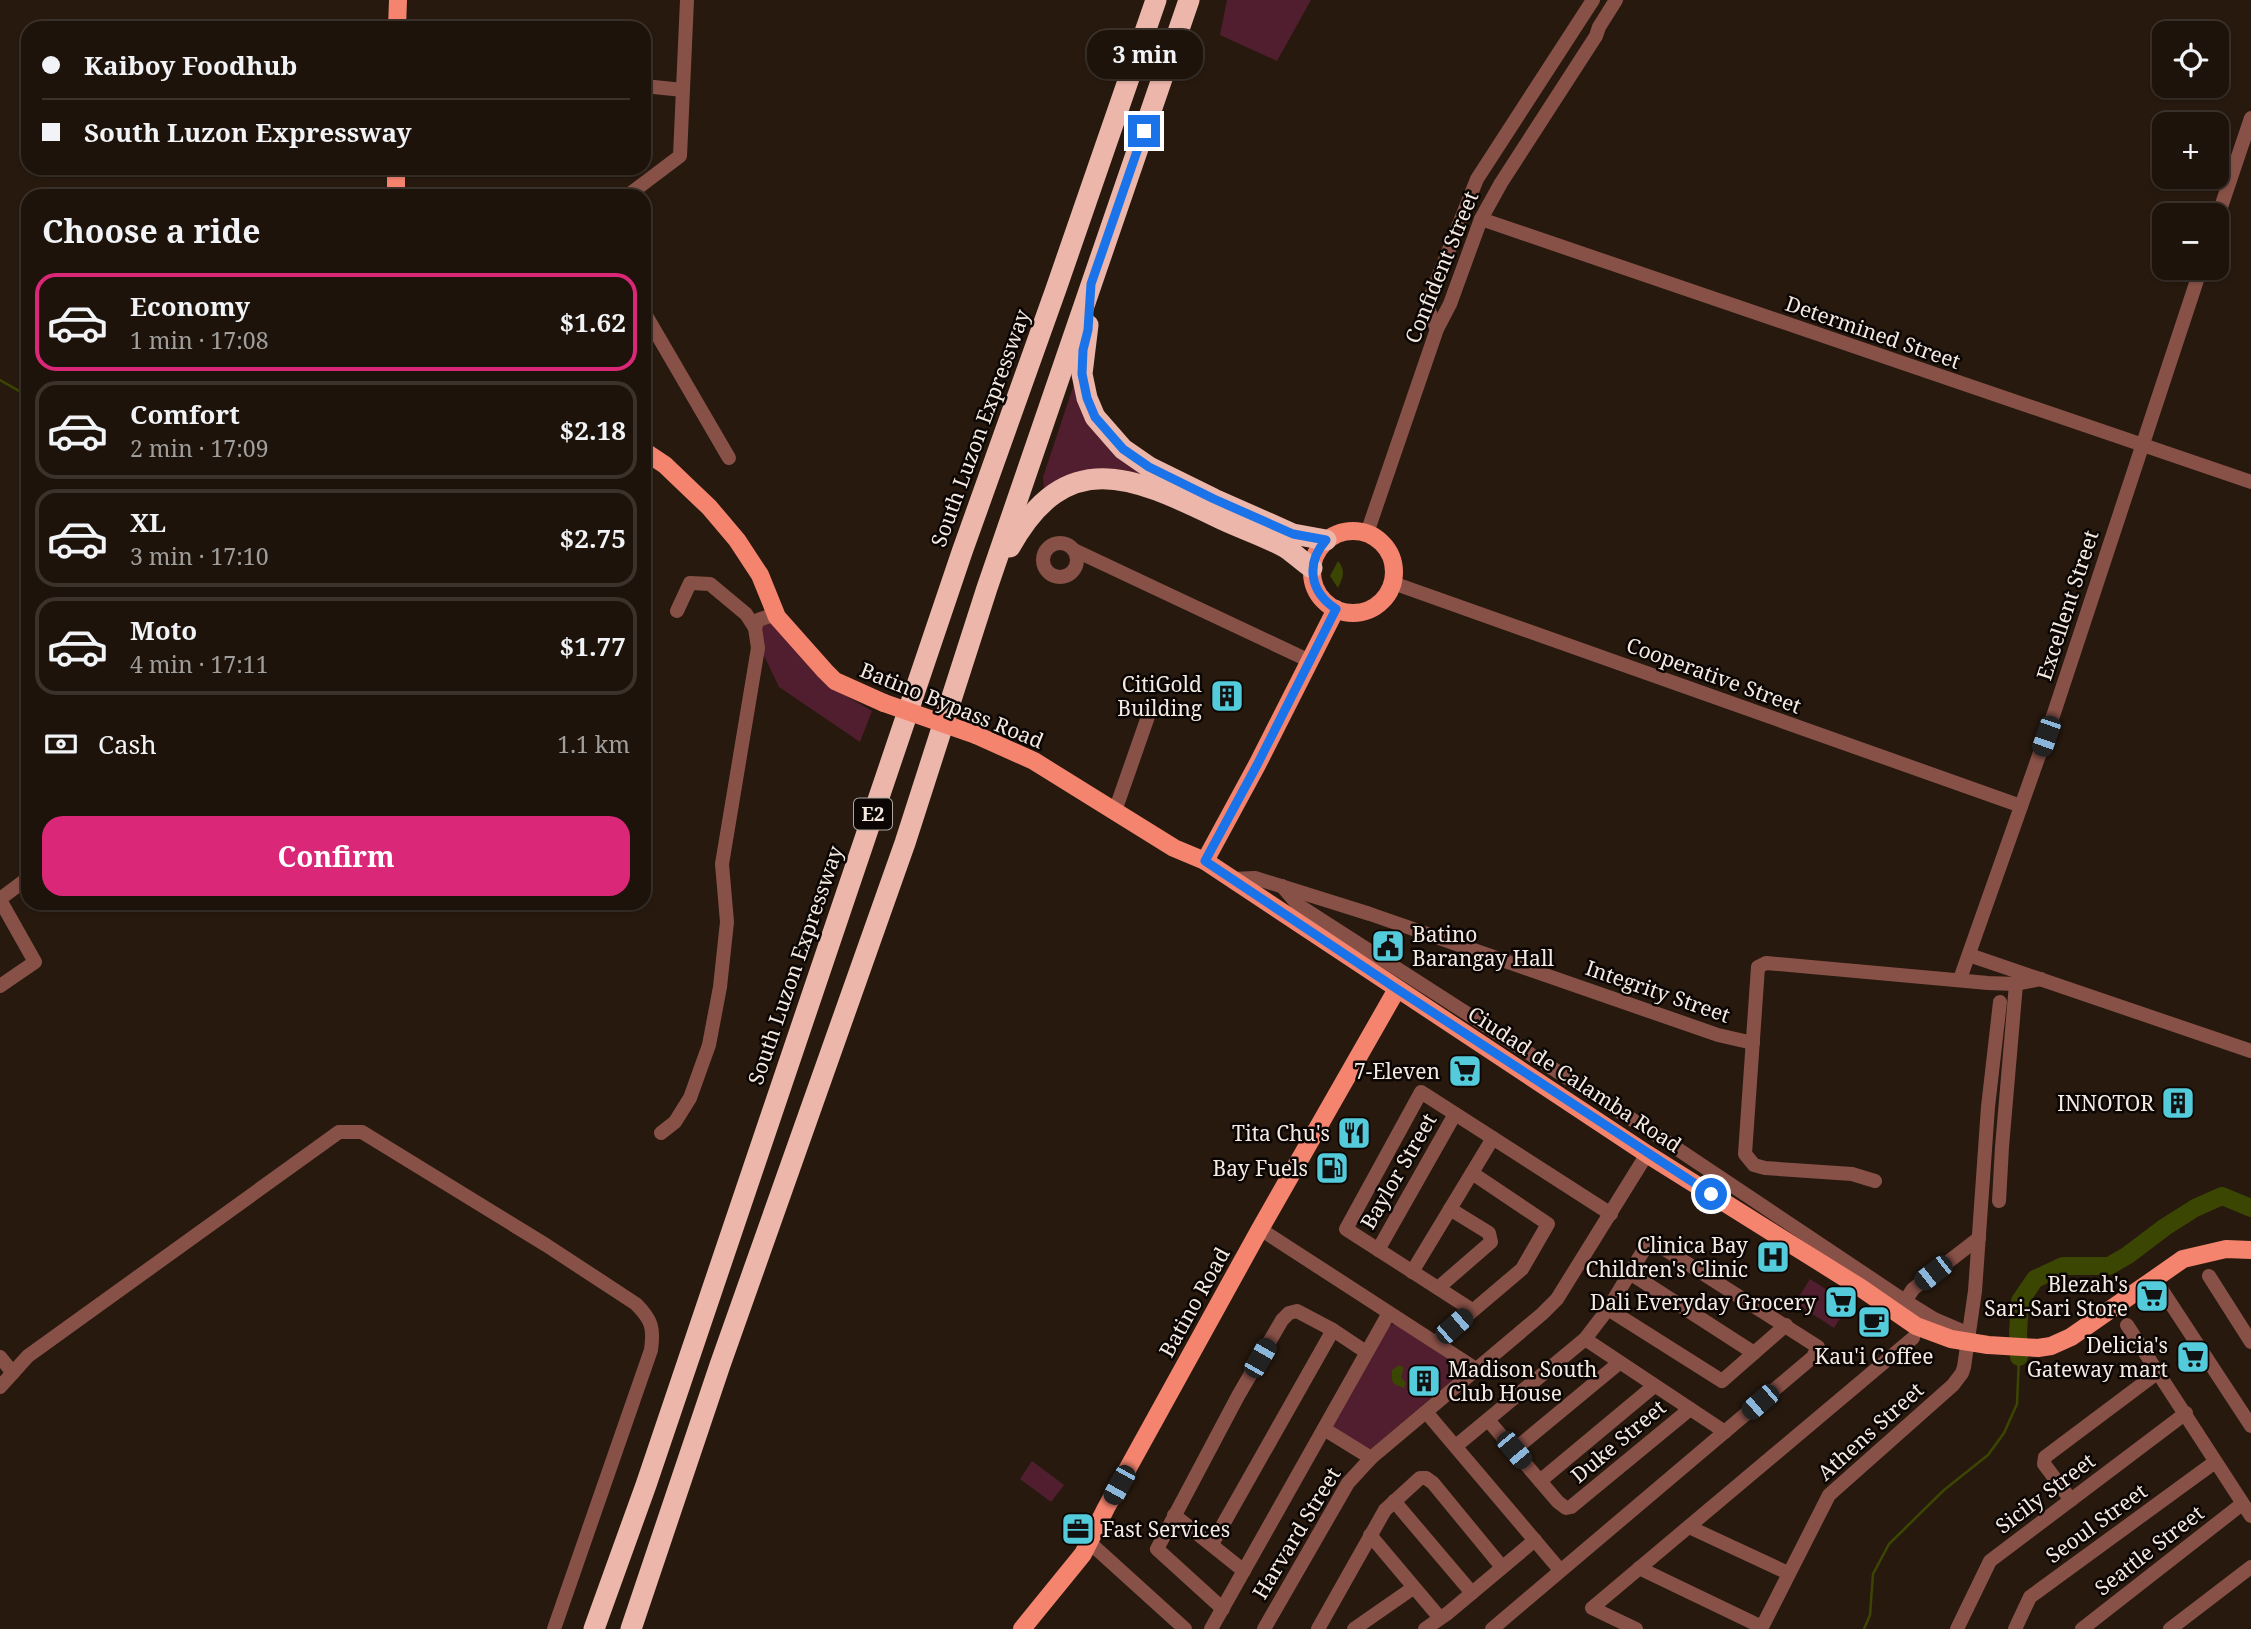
<!DOCTYPE html>
<meta charset="utf-8">
<style>
body{margin:0;font-family:"Noto Serif",serif;background:#251c13;color:#f1f3f6;height:100vh;display:flex;flex-direction:column;font-size:26px;white-space:nowrap}
*{box-sizing:border-box;margin:0}
p{font-size:23px;color:#a09e9c}
.icon{flex:none;width:38px;height:38px;fill:none;stroke:currentColor;stroke-width:2;stroke-linecap:round;stroke-linejoin:round}
.map{position:relative;flex:1;overflow:hidden}
.sheet{position:absolute;left:21px;top:189px;width:630px;height:721px;display:flex;flex-direction:column;background:#1d130a;border-radius:21px;box-shadow:0 2px 5px #0004,0 0 0 2px #3b322b}
.sheet>*{flex:none}
.top-card{position:absolute;left:21px;top:21px;width:630px;height:154px;border-radius:21px;box-shadow:0 2px 5px #0004,0 0 0 2px #3b322b;display:grid;align-content:center;height:154px;padding:0 21px;background:#1d130a}
.tools{position:absolute;left:2152px;top:21px;display:grid;gap:14px}
.tools a{display:grid;place-items:center;width:77px;height:77px;border-radius:14px;background:#1d130a;box-shadow:0 2px 5px #0004,0 0 0 2px #3b322b;font-size:35px}
.end{position:absolute;width:32px;height:32px;margin:-16px;border:9px solid #1a73e8;background:#fff;box-shadow:0 0 0 4px #fff}
.from{border-radius:50%}
.bubble{position:absolute;height:49px;border-radius:21px;background:#1d130a;box-shadow:0 2px 5px #0004,0 0 0 2px #3b322b;font-size:23px;font-weight:700;line-height:49px;text-align:center}
.car{position:absolute;width:21px;height:42px;margin:-21px -10px;border-radius:9px;box-shadow:0 0 5px 2px #0007;background:linear-gradient(#222 24%,#8ab4d8 0 40%,#222 0 76%,#8ab4d8 0 86%,#222 0)}
.top-card b{display:flex;align-items:center;gap:24px;height:66px;font-size:26px}
.top-card b+b{border-top:2px solid #3b322b}
.top-card i{width:18px;height:18px;background:#f1f3f6}
ul{padding:0;list-style:none}
li{display:flex;align-items:center;gap:21px;height:98px;margin:0 14px 10px;padding:0 7px;border:4px solid #3b322b;border-radius:21px}
li div{flex:1}
li b{display:block;font-size:26px}
li em{font-style:normal;font-weight:700}
li.active{border-color:#db2777}
li>.icon{width:63px;height:63px;stroke-width:1.5}
h2{padding:0 21px;font-size:32px;line-height:84px}
.pay{display:flex;align-items:center;gap:18px;height:77px;padding:0 21px;font-size:26px}
.pay p{margin-inline-start:auto}
.cta{display:flex;gap:14px;margin-top:auto;padding:14px 21px}
.cta a{flex:1;height:80px;border-radius:21px;background:#db2777;color:#fff;font-size:28px;font-weight:700;line-height:80px;text-align:center}
.map>svg:first-child{display:block}
.green{fill:#511e2f}
.water{fill:#3b4603}
.lines{fill:none;stroke-linecap:round;stroke-linejoin:round}
.stream{stroke:#3b4603;stroke-width:2.5}
.river{stroke:#3b4603;stroke-width:18}
.minor{stroke:#885147;stroke-width:14}
.major{stroke:#f5846f;stroke-width:18}
.highway{stroke:#edb6aa;stroke-width:21}
.major-bridge{stroke:#f5846f;stroke-width:18}
.route{stroke:#1a73e8;stroke-width:9}
.labels{text-anchor:middle;dominant-baseline:central;stroke-width:5;stroke-linejoin:round;paint-order:stroke}
.shield{fill:#0b0603;stroke:#aea69f;stroke-width:2}
.shield-label{font-size:19px;font-weight:bold;fill:#f4eae2}
.street-label{font-size:21px;fill:#f4eae2;stroke:#0b0603}
.poi-label{font-size:21px;fill:#f4eae2;stroke:#0b0603;text-anchor:end}
</style>
<div class="map">
<svg width="2251" height="1629" viewBox="0 0 2251 1629">
<rect width="100%" height="100%" fill="#27190e"/>
<g class="green">
<path d="M 1227,0 L 1311,0 L 1277,61 L 1220,35 Z"/>
<path d="M 1075,381 L 1139,468 L 1141,475 C 1102,460 1079,476 1044,492 L 1043,477 Z"/>
<path d="M 775,612 L 826,684 L 872,711 L 860,742 L 779,687 L 747,620 Z"/>
<path d="M 1810,1279 L 1849,1304 L 1834,1328 L 1795,1303 Z"/>
<path d="M 1395,1324 L 1464,1370 L 1370,1450 L 1331,1426 L 1387,1326 Z"/>
<path d="M 1032,1461 L 1064,1485 L 1051,1502 L 1020,1479 Z"/>
</g>
<g class="water">
<path d="M 1338,561 C 1346,571 1343,577 1338,588 L 1330,576 Z"/>
<path d="M 1399,1365 L 1404,1368 L 1401,1377 L 1406,1383 L 1404,1388 L 1394,1384 L 1392,1380 L 1392,1370 Z"/>
</g>
<g class="lines">
<g class="stream">
<path d="M 0,380 L 28,396"/>
<path d="M 1864,1629 L 1870,1615 L 1873,1574 L 1889,1544 L 1944,1490 L 1988,1455 L 2004,1433 L 2017,1404 L 2019,1357"/>
</g>
<path class="river" d="M 2019,1357 L 2018,1333 L 2020,1301 L 2035,1279 L 2063,1266 L 2109,1266 L 2128,1255 L 2165,1227 L 2195,1208 L 2222,1196 L 2251,1208"/>
<g class="minor">
<path d="M 644,86 L 683,90"/>
<path d="M 627,196 L 680,156 L 687,0"/>
<path d="M 1481,219 L 2251,482"/>
<path d="M 2217,219 L 2251,118"/>
<path d="M 644,312 L 729,458"/>
<path d="M 1437,329 L 1429,311 L 1429,300 L 1477,179 L 1593,0"/>
<path d="M 1367,533 L 1437,329 L 1450,304 L 1481,219 L 1501,183 L 1596,36 L 1599,27 L 1616,0"/>
<circle cx="1060" cy="560" r="17"/>
<path d="M 1074,550 L 1310,661"/>
<path d="M 1393,583 L 2021,806"/>
<path d="M 677,611 L 690,583 L 710,584 L 746,614 L 755,628"/>
<path d="M 1115,811 L 1151,708"/>
<path d="M 1231,879 L 1255,878 L 1370,914 L 1718,1035 L 1753,1043"/>
<path d="M 1282,886 L 1298,905 L 1664,1140 L 1905,1301 L 1913,1289 L 1979,1238"/>
<path d="M 0,899 L 28,878"/>
<path d="M 0,900 L 35,962 L 0,986"/>
<path d="M 1969,955 L 2251,1051"/>
<path d="M 1960,979 L 2054,713 L 2201,268"/>
<path d="M 661,1133 L 675,1122 L 690,1098 L 709,1045 L 720,987 L 727,922 L 722,864 L 758,648 L 755,628 L 758,620 L 770,616 L 777,617"/>
<path d="M 1875,1181 L 1852,1174 L 1765,1168 L 1754,1165 L 1745,1154 L 1758,967 L 1766,963 L 1988,983 L 2016,984 L 2041,979"/>
<path d="M 1999,1201 L 2002,1147 L 2016,984"/>
<path d="M 1260,1229 L 1476,1369"/>
<path d="M 1378,1250 L 1455,1114"/>
<path d="M 1412,1272 L 1493,1138"/>
<path d="M 1630,1273 L 1754,1353"/>
<path d="M 2209,1276 L 2251,1342"/>
<path d="M 2154,1278 L 2251,1426"/>
<path d="M 1438,1288 L 1491,1242 L 1489,1233 L 1450,1209"/>
<path d="M 1905,1301 L 1934,1319 L 1969,1334"/>
<path d="M 1608,1309 L 1722,1381 L 1786,1325"/>
<path d="M 1472,1310 L 1346,1229 L 1421,1092 L 1611,1214"/>
<path d="M 2127,1325 L 2251,1516"/>
<path d="M 1585,1339 L 1725,1432"/>
<path d="M 1436,1342 L 1522,1269 L 1548,1224 L 1472,1173"/>
<path d="M 0,1357 L 13,1373"/>
<path d="M 0,1387 L 28,1356 L 339,1132 L 362,1132 L 546,1245 L 636,1304 C 652,1320 654,1328 651,1350 L 554,1629"/>
<path d="M 1426,1412 L 1560,1570"/>
<path d="M 1488,1420 L 1558,1502 L 1566,1508 L 1571,1507 L 1690,1409"/>
<path d="M 1324,1429 L 1371,1458"/>
<path d="M 1456,1446 L 1585,1339 L 1608,1309 L 1648,1243 L 1652,1241 L 1818,1347 L 1813,1357 L 1492,1629"/>
<path d="M 1514,1450 L 1619,1363"/>
<path d="M 1540,1481 L 1654,1386"/>
<path d="M 2071,1500 L 2044,1464 L 2045,1457 L 2157,1373"/>
<path d="M 1394,1501 L 1472,1593"/>
<path d="M 1174,1515 L 1244,1571"/>
<path d="M 1689,1527 L 1788,1573"/>
<path d="M 1370,1535 L 1440,1618"/>
<path d="M 1089,1542 L 1185,1629"/>
<path d="M 1212,1544 L 1333,1330"/>
<path d="M 1639,1568 L 1762,1627"/>
<path d="M 1223,1609 L 1157,1549 L 1238,1396 L 1282,1320 L 1289,1313 L 1297,1311 L 1333,1330 L 1366,1352"/>
<path d="M 1211,1629 L 1389,1313"/>
<path d="M 1264,1629 L 1348,1483 L 1371,1458 L 1542,1314 L 1557,1299 L 1647,1154"/>
<path d="M 1318,1629 L 1385,1510 L 1420,1478 L 1426,1478 L 1433,1483 L 1502,1567"/>
<path d="M 1354,1629 L 1413,1588"/>
<path d="M 1425,1629 L 1448,1613 L 1535,1540"/>
<path d="M 1636,1629 L 1592,1608 L 1913,1338"/>
<path d="M 1761,1629 L 1829,1495 L 1953,1385 L 1962,1373 L 1964,1367 L 1975,1291 L 1988,1107 L 2000,1002"/>
<path d="M 1957,1629 L 1990,1561 L 2186,1413"/>
<path d="M 2015,1629 L 2030,1597 L 2215,1462"/>
<path d="M 2082,1629 L 2242,1504"/>
<path d="M 2170,1629 L 2251,1567"/>
</g>
<g class="major">
<path d="M 397,28 L 398,0"/>
<path d="M 396,196 L 396,168"/>
<path d="M 644,451 L 665,465 L 689,488 L 709,507 L 737,540 L 760,575 L 777,617 L 825,671 L 835,681 L 884,703"/>
<circle cx="1353" cy="572" r="41"/>
<path d="M 976,735 L 1034,761 L 1174,848 L 1205,861 L 1647,1154 L 1861,1288 L 1916,1326 L 1951,1339 L 1988,1345 L 2038,1348 L 2051,1346 L 2071,1337 L 2183,1259 L 2226,1249 L 2251,1250"/>
<path d="M 1205,861 L 1257,765 L 1336,609"/>
<path d="M 1022,1629 L 1083,1554 L 1106,1508 L 1260,1229 L 1397,989"/>
</g>
<g class="highway">
<path d="M 1088,325 L 1082,374 L 1087,398 L 1095,417 L 1123,449 L 1149,467 L 1214,499 L 1293,534 L 1326,540"/>
<path d="M 1010,547 C 1066,446 1132,476 1217,517 C 1239,528 1265,536 1286,548 C 1295,554 1303,562 1312,568"/>
<path d="M 594,1629 L 646,1485 L 962,552 L 1056,289 L 1156,0"/>
<path d="M 631,1629 L 720,1365 L 905,843 L 987,588 L 1189,0"/>
</g>
<path class="major-bridge" d="M 884,703 L 976,735"/>
</g>
<g class="lines">
<path class="route" d="M 1144,131 L 1091,284 L 1088,330 L 1083,350 L 1082,374 L 1087,398 L 1095,417 L 1123,449 L 1149,467 L 1214,499 L 1293,534 L 1326,540 C 1305,564 1310,592 1336,609 L 1257,765 L 1205,861 L 1397,989 L 1711,1194"/>
</g>
<defs>
<symbol id="building-square" viewBox="-11 -11 22 22"><rect x="-9" y="-9" width="18" height="18" rx="4" fill="#53cbdb" stroke="#0b0603"/><path d="M-4-6H4V6H1V3H-1V6H-4ZM-2.5-4.3h1.7v1.8h-1.7ZM.8-4.3h1.7v1.8H.8ZM-2.5-1h1.7V.8h-1.7ZM.8-1h1.7V.8H.8Z" fill="#111"/></symbol>
<symbol id="civic-square" viewBox="-11 -11 22 22"><rect x="-9" y="-9" width="18" height="18" rx="4" fill="#53cbdb" stroke="#0b0603"/><path d="M-.6-6.5H3V-4.5H.6V-3L4-1V1h2V6H-6V1h2V-1L-.6-3ZM-1.2 2.5V6h2.4V2.5Z" fill="#111"/></symbol>
<symbol id="supermarket-square" viewBox="-11 -11 22 22"><rect x="-9" y="-9" width="18" height="18" rx="4" fill="#53cbdb" stroke="#0b0603"/><path d="M-6-5.5h2.5l.6 2H6L4.5 2H-2.5L-4.4-4H-6ZM-1.5 3.2a1.3 1.3 0 1 0 .1 0ZM3 3.2a1.3 1.3 0 1 0 .1 0Z" fill="#111"/></symbol>
<symbol id="restaurant-square" viewBox="-11 -11 22 22"><rect x="-9" y="-9" width="18" height="18" rx="4" fill="#53cbdb" stroke="#0b0603"/><path d="M-5-6h1v4h1v-4h1v4h1v-4h1v5L-1.5 .5V6h-2V.5L-5-1ZM5-6V6H3V1.5H1.5Q1.5-4 5-6Z" fill="#111"/></symbol>
<symbol id="fuel-square" viewBox="-11 -11 22 22"><rect x="-9" y="-9" width="18" height="18" rx="4" fill="#53cbdb" stroke="#0b0603"/><path d="M-5.5-6h7V0h2V4h1.3V-2.5L3-4.5l.8-.8L6-3V5H2.5V1h-1V6h-7ZM-4.2-4.7v3.2H.2V-4.7Z" fill="#111"/></symbol>
<symbol id="hospital-square" viewBox="-11 -11 22 22"><rect x="-9" y="-9" width="18" height="18" rx="4" fill="#53cbdb" stroke="#0b0603"/><path d="M-5-5h3v3.5h4V-5h3V5h-3V1.5h-4V5h-3Z" fill="#111"/></symbol>
<symbol id="cafe-square" viewBox="-11 -11 22 22"><rect x="-9" y="-9" width="18" height="18" rx="4" fill="#53cbdb" stroke="#0b0603"/><path d="M-5.5-4.5H6V0H3Q3 3.5 0 3.5H-2.5Q-5.5 3.5-5.5 0ZM3-3.2v2h1.7v-2ZM-6 4.5H4V6H-6Z" fill="#111"/></symbol>
<symbol id="office-square" viewBox="-11 -11 22 22"><rect x="-9" y="-9" width="18" height="18" rx="4" fill="#53cbdb" stroke="#0b0603"/><path d="M-6-3h4V-5.5h4V-3h4V5H-6ZM-1-4.5V-3h2v-1.5ZM-6 0V1H6V0Z" fill="#111"/></symbol>
</defs>
<g fill-rule="evenodd">
<use href="#building-square" x="1208" y="677" width="38" height="38"/>
<use href="#civic-square" x="1369" y="927" width="38" height="38"/>
<use href="#supermarket-square" x="1446" y="1052" width="38" height="38"/>
<use href="#building-square" x="2159" y="1084" width="38" height="38"/>
<use href="#restaurant-square" x="1335" y="1114" width="38" height="38"/>
<use href="#fuel-square" x="1313" y="1149" width="38" height="38"/>
<use href="#hospital-square" x="1754" y="1238" width="38" height="38"/>
<use href="#supermarket-square" x="2133" y="1277" width="38" height="38"/>
<use href="#supermarket-square" x="1822" y="1283" width="38" height="38"/>
<use href="#cafe-square" x="1855" y="1303" width="38" height="38"/>
<use href="#supermarket-square" x="2174" y="1338" width="38" height="38"/>
<use href="#building-square" x="1405" y="1362" width="38" height="38"/>
<use href="#office-square" x="1059" y="1510" width="38" height="38"/>
</g>
<g class="labels">
<rect class="shield" x="854" y="798.5" width="38" height="31" rx="5"/>
<g class="shield-label">
<text x="873" y="814">E2</text>
</g>
<g class="street-label">
<text transform="translate(1441 267) rotate(-68)">Confident Street</text>
<text transform="translate(1873 332) rotate(19)">Determined Street</text>
<text transform="translate(980 428) rotate(-70)">South Luzon Expressway</text>
<text transform="translate(2067 605) rotate(-72)">Excellent Street</text>
<text transform="translate(1714 675) rotate(20)">Cooperative Street</text>
<text transform="translate(952 705) rotate(22)">Batino Bypass Road</text>
<text transform="translate(795 965) rotate(-71)">South Luzon Expressway</text>
<text transform="translate(1658 991) rotate(19)">Integrity Street</text>
<text transform="translate(1575 1079) rotate(33)">Ciudad de Calamba Road</text>
<text transform="translate(1398 1171) rotate(-60)">Baylor Street</text>
<text transform="translate(1194 1302) rotate(-61)">Batino Road</text>
<text transform="translate(1870 1431) rotate(-42)">Athens Street</text>
<text transform="translate(1618 1441) rotate(-40)">Duke Street</text>
<text transform="translate(2045 1493) rotate(-37)">Sicily Street</text>
<text transform="translate(2096 1523) rotate(-36)">Seoul Street</text>
<text transform="translate(1296 1533) rotate(-59)">Harvard Street</text>
<text transform="translate(2149 1550) rotate(-38)">Seattle Street</text>
</g>
<g class="poi-label">
<text x="1202" y="684">CitiGold<tspan x="1202" dy="24">Building</tspan></text>
<text x="1412" y="934" text-anchor="start">Batino<tspan x="1412" dy="24">Barangay Hall</tspan></text>
<text x="1440" y="1071">7-Eleven</text>
<text x="2154" y="1103">INNOTOR</text>
<text x="1330" y="1133">Tita Chu's</text>
<text x="1308" y="1168">Bay Fuels</text>
<text x="1748" y="1245">Clinica Bay<tspan x="1748" dy="24">Children's Clinic</tspan></text>
<text x="2128" y="1284">Blezah's<tspan x="2128" dy="24">Sari-Sari Store</tspan></text>
<text x="1816" y="1302">Dali Everyday Grocery</text>
<text x="2168" y="1345">Delicia's<tspan x="2168" dy="24">Gateway mart</tspan></text>
<text x="1874" y="1356" text-anchor="middle">Kau'i Coffee</text>
<text x="1448" y="1369" text-anchor="start">Madison South<tspan x="1448" dy="24">Club House</tspan></text>
<text x="1102" y="1529" text-anchor="start">Fast Services</text>
</g>
</g>
</svg>
<div class="tools">
<a><svg class="icon" aria-label="locate" viewBox="0 0 24 24"><circle cx="12" cy="12" r="6"/><path d="M12 2v4M12 18v4M2 12h4M18 12h4"/></svg></a>
<a>+</a>
<a>−</a>
</div>
<i class="end from" style="left:1711px;top:1194px"></i>
<i class="end" style="left:1144px;top:131px"></i>
<div class="bubble" style="left:1087px;top:30px;width:116px">3 min</div>
<i class="car" style="left:2046px;top:736px;rotate:199deg"></i>
<i class="car" style="left:1933px;top:1273px;rotate:232deg"></i>
<i class="car" style="left:1454px;top:1326px;rotate:49deg"></i>
<i class="car" style="left:1260px;top:1358px;rotate:30deg"></i>
<i class="car" style="left:1760px;top:1402px;rotate:229deg"></i>
<i class="car" style="left:1514px;top:1450px;rotate:140deg"></i>
<i class="car" style="left:1119px;top:1485px;rotate:209deg"></i>
<div class="top-card">
<b><i class="from"></i>Kaiboy Foodhub</b>
<b><i></i>South Luzon Expressway</b>
</div>
<section class="sheet">
<h2>Choose a ride</h2>
<ul>
<li class="active"><svg class="icon" aria-label="car" viewBox="0 0 24 24"><path d="M5 17H2v-5l4-1 3-4h7l3 4 3 1v5h-3M9 17h6M6 11h13"/><circle cx="7" cy="17" r="2"/><circle cx="17" cy="17" r="2"/></svg><div><b>Economy</b><p>1 min · 17:08</p></div><em>$1.62</em></li>
<li><svg class="icon" aria-label="car" viewBox="0 0 24 24"><path d="M5 17H2v-5l4-1 3-4h7l3 4 3 1v5h-3M9 17h6M6 11h13"/><circle cx="7" cy="17" r="2"/><circle cx="17" cy="17" r="2"/></svg><div><b>Comfort</b><p>2 min · 17:09</p></div><em>$2.18</em></li>
<li><svg class="icon" aria-label="car" viewBox="0 0 24 24"><path d="M5 17H2v-5l4-1 3-4h7l3 4 3 1v5h-3M9 17h6M6 11h13"/><circle cx="7" cy="17" r="2"/><circle cx="17" cy="17" r="2"/></svg><div><b>XL</b><p>3 min · 17:10</p></div><em>$2.75</em></li>
<li><svg class="icon" aria-label="car" viewBox="0 0 24 24"><path d="M5 17H2v-5l4-1 3-4h7l3 4 3 1v5h-3M9 17h6M6 11h13"/><circle cx="7" cy="17" r="2"/><circle cx="17" cy="17" r="2"/></svg><div><b>Moto</b><p>4 min · 17:11</p></div><em>$1.77</em></li>
</ul>
<div class="pay"><svg class="icon" aria-label="cash" viewBox="0 0 24 24"><path d="M3 7h18v10H3z"/><circle cx="12" cy="12" r="2"/></svg>Cash<p>1.1 km</p></div>
<div class="cta"><a>Confirm</a></div>
</section>
</div>
